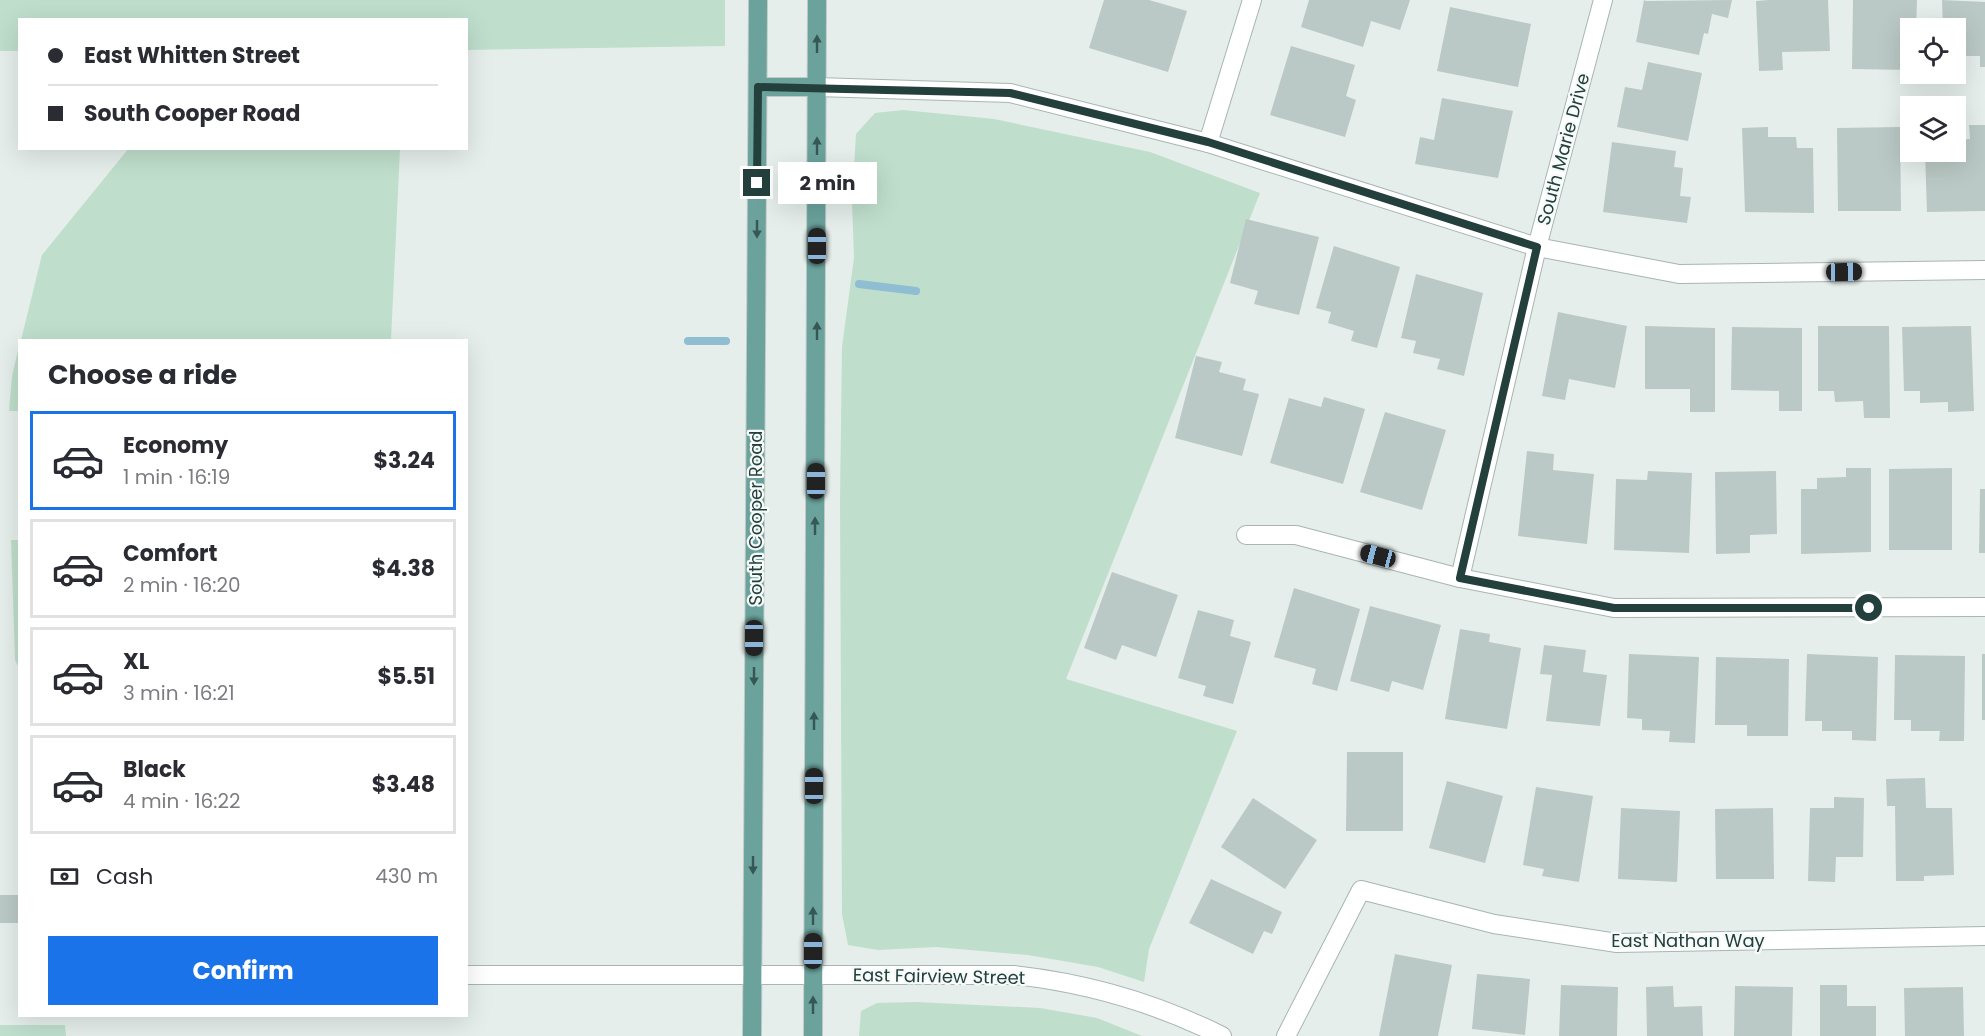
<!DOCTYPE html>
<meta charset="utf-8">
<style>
body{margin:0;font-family:Poppins,sans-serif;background:#f7f7f7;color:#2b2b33;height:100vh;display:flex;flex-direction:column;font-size:22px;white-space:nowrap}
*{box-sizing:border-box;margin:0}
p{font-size:20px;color:#7c7c81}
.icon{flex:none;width:33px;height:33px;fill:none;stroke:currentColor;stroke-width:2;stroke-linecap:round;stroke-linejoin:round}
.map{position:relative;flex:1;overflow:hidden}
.drawer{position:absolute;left:18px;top:339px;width:450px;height:678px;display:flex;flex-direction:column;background:#fff;border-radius:0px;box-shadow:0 6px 24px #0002}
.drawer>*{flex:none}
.top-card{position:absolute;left:18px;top:18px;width:450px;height:132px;border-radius:0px;box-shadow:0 6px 24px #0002;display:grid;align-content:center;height:132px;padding:0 30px;background:#fff}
.buttons{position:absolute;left:1900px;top:18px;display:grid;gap:12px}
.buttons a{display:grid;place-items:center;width:66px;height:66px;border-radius:0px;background:#fff;box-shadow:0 6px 24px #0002;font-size:30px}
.end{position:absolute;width:27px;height:27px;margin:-14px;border:8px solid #24403c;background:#fff;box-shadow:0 0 0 3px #fff}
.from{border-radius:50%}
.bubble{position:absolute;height:42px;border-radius:0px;background:#fff;box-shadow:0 6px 24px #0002;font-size:20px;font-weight:700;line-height:42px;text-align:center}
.car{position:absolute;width:18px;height:36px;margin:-18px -9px;border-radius:8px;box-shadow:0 0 4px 2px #0007;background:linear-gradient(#222 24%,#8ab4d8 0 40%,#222 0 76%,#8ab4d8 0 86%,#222 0)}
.top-card b{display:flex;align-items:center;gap:21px;height:57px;font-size:22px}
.top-card b+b{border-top:2px solid #e1e1e2}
.top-card i{width:15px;height:15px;background:#2b2b33}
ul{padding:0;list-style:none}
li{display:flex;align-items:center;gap:18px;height:99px;margin:0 12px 9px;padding:0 18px;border:3px solid #e1e1e2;border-radius:0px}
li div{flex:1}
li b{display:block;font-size:22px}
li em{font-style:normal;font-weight:700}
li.current{border-color:#1a73e8}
li>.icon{width:54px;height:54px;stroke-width:1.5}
h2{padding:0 30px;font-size:27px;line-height:72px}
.pay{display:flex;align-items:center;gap:15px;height:66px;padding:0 30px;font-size:22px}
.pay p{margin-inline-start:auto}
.action{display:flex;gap:12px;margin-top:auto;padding:12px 30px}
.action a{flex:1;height:69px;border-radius:0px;background:#1a73e8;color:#fff;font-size:24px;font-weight:700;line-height:69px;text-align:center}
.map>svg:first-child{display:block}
.green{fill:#bfdecc}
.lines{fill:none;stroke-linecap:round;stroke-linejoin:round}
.stream{stroke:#8fbdd1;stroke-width:8}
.building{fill:#bac9c5}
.minor-casing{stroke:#a7b6b3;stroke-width:20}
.major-casing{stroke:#c2cac8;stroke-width:20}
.minor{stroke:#fff;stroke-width:18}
.major{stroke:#6ba29c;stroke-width:18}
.oneway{fill:#365854}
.route{stroke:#24403c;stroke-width:8}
.labels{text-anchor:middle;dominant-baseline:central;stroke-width:4.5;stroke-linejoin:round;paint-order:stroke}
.street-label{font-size:18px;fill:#24403c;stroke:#f6faf9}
</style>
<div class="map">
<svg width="1985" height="1036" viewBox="0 0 1985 1036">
<rect width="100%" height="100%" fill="#e5eeeb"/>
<g class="green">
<path d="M 0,0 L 725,0 L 725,46 L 467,50 L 466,20 L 20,20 L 19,51 L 0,51 Z"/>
<path d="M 903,110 L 994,119 L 1150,152 L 1260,193 L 1066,679 L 1237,731 L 1149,949 L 1144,982 L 1098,967 L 1028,955 L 936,947 L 878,950 L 848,945 L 842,914 L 840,500 L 842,347 L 854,258 L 852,201 L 856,134 L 875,113 Z"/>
<path d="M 129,148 L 400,149 L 391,340 L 21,340 L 42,255 Z"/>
<path d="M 19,346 L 19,411 L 9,411 L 12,376 Z"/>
<path d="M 11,540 L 19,540 L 19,668 L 15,660 Z"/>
<path d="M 915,1002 L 1040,1008 L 1097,1018 L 1142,1036 L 859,1036 L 861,1011 L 877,1003 Z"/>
<path d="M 0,1025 L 65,1025 L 66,1036 L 0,1036 Z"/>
</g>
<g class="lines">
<g class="stream">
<path d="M 859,284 L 916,291"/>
<path d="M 688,341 L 726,341"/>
</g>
</g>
<g class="building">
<path d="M 1104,0 L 1149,0 L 1187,11 L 1168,72 L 1089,48 Z"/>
<path d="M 1309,0 L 1410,0 L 1400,30 L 1371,21 L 1363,47 L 1301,27 Z"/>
<path d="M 1644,0 L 1646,1 L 1732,0 L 1728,18 L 1712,14 L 1708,34 L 1704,33 L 1699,55 L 1636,42 Z"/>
<path d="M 1769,0 L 1828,0 L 1830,51 L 1782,52 L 1783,70 L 1759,71 L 1756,1 Z"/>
<path d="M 1853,0 L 1917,0 L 1916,28 L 1911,28 L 1911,70 L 1852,69 Z"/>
<path d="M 1942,0 L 1985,2 L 1985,67 L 1980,67 L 1980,56 L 1956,56 L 1956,28 L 1943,28 Z"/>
<path d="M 1450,7 L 1531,24 L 1518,87 L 1437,71 Z"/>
<path d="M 1291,46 L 1355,65 L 1346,96 L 1356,100 L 1345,137 L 1270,115 Z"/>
<path d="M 1648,62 L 1702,73 L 1688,141 L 1617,127 L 1625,87 L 1642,90 Z"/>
<path d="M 1442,98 L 1513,111 L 1498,178 L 1415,164 L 1420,137 L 1434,140 Z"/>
<path d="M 1969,125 L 1985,125 L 1985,211 L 1927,212 L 1925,152 L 1956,152 L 1956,140 L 1970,139 Z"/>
<path d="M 1768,127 L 1768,137 L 1796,137 L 1797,148 L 1813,148 L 1814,213 L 1745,212 L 1742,128 Z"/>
<path d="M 1900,127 L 1901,211 L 1838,211 L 1837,128 Z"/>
<path d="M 1612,142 L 1676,151 L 1674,167 L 1683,168 L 1680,196 L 1691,197 L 1687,223 L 1603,212 Z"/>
<path d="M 1246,219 L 1319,237 L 1299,315 L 1254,304 L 1258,291 L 1230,283 Z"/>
<path d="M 1334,246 L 1400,267 L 1377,348 L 1351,341 L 1354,331 L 1328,323 L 1331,312 L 1316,308 Z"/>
<path d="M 1416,274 L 1483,293 L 1464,376 L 1437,369 L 1440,359 L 1413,353 L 1416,341 L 1401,338 Z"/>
<path d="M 1558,312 L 1627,326 L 1615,388 L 1569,379 L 1565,400 L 1542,396 Z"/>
<path d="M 1645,326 L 1715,328 L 1715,412 L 1690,412 L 1690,389 L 1645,389 Z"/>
<path d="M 1818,326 L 1889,326 L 1890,418 L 1864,418 L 1863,401 L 1835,402 L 1834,391 L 1818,391 Z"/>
<path d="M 1971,326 L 1974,411 L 1948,412 L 1948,402 L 1920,403 L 1920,391 L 1904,391 L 1902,327 Z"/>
<path d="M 1732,327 L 1802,328 L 1802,411 L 1779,411 L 1779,391 L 1731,390 Z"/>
<path d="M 1196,356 L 1222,362 L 1219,372 L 1246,379 L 1243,390 L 1259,394 L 1242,456 L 1175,438 Z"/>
<path d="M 1324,397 L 1365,409 L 1343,484 L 1270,463 L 1289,398 L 1321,407 Z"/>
<path d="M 1385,412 L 1446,430 L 1422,510 L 1360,492 Z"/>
<path d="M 1527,451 L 1554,454 L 1553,470 L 1594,474 L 1587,544 L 1518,536 Z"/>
<path d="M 1846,468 L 1871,468 L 1871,552 L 1801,554 L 1801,489 L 1817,489 L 1817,478 L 1846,477 Z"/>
<path d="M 1952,468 L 1952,550 L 1889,550 L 1889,469 Z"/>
<path d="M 1648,471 L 1692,473 L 1689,553 L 1614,550 L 1616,479 L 1647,480 Z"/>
<path d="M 1776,471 L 1777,534 L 1750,535 L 1750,553 L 1716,554 L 1715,472 Z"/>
<path d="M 1980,489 L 1985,489 L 1985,553 L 1979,553 Z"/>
<path d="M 1112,572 L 1178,595 L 1156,657 L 1122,645 L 1116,660 L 1084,648 Z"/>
<path d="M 1294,588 L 1360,609 L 1337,691 L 1312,684 L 1316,669 L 1274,657 Z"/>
<path d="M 1370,606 L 1441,625 L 1423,690 L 1392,681 L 1389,692 L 1350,681 Z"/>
<path d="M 1198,610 L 1234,620 L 1230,636 L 1251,642 L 1233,704 L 1203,696 L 1206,686 L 1178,678 Z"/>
<path d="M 1460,629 L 1490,634 L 1489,642 L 1521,648 L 1507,729 L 1445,719 Z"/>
<path d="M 1544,645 L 1586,650 L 1583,672 L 1607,675 L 1600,726 L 1546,721 L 1552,675 L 1540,674 Z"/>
<path d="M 1629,654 L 1699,657 L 1695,743 L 1669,742 L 1670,731 L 1642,730 L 1642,719 L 1627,718 Z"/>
<path d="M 1807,654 L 1878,657 L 1876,741 L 1852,740 L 1852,731 L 1822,731 L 1822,721 L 1805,721 Z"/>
<rect x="1982" y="654" width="3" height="66"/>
<path d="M 1895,655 L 1965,656 L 1964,741 L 1939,741 L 1940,731 L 1911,731 L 1911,720 L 1894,720 Z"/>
<path d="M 1716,657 L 1789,659 L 1788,736 L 1747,736 L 1747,725 L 1715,725 Z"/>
<path d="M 1347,752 L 1403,752 L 1403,831 L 1346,831 Z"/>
<path d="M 1925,778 L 1926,808 L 1952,808 L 1954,875 L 1924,876 L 1924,881 L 1896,881 L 1895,806 L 1887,806 L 1886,779 Z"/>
<path d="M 1447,781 L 1503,796 L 1485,863 L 1429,848 Z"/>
<path d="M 1536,787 L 1593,796 L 1579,882 L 1542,876 L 1544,869 L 1523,865 Z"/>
<path d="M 1834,797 L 1864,798 L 1863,857 L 1836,857 L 1835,882 L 1808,881 L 1810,808 L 1834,808 Z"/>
<path d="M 1253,798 L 1317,840 L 1285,889 L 1221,847 Z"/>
<path d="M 1621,808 L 1680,811 L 1677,882 L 1618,879 Z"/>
<path d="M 1773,808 L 1774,879 L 1716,879 L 1715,809 Z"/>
<path d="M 1211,879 L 1282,912 L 1272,934 L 1264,931 L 1253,954 L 1189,923 Z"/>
<rect x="0" y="895" width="20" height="28"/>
<path d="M 1395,954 L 1452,965 L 1438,1036 L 1379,1036 Z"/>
<path d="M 1477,974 L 1530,979 L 1525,1035 L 1472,1029 Z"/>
<path d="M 1561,985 L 1618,987 L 1617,1036 L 1559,1036 Z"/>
<path d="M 1820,985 L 1847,985 L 1847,1006 L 1876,1006 L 1876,1036 L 1820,1036 Z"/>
<path d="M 1673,986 L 1674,1007 L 1702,1006 L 1703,1036 L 1647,1036 L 1646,987 Z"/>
<path d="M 1735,986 L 1793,987 L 1792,1036 L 1734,1036 Z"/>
<path d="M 1963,987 L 1964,1036 L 1905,1036 L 1904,988 Z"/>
</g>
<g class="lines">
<defs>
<g id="minor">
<path d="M 817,87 L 1010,93 L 1208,143 L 1537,247 L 1679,274 L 1985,270"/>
<path d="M 1208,143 L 1252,0"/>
<path d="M 1246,535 L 1296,535 L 1460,578 L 1614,608 L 1985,607"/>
<path d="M 1460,578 L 1537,247 L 1603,0"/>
<path d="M 466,975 L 1014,975 C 1087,983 1156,1003 1222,1036"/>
<path d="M 1286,1036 L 1361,890 L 1494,924 L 1617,943 L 1985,936"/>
</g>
<g id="major">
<path d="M 758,87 L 817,87"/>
<path d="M 752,1036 L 758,0"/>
<path d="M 813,1036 L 817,0"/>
</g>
</defs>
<use href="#minor" class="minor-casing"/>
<use href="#major" class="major-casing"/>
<use href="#minor" class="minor"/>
<use href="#major" class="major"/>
</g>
<defs><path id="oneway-solid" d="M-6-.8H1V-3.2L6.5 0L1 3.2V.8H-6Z" transform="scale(1.5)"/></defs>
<g class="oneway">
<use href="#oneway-solid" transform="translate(817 44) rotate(-90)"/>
<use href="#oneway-solid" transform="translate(817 146) rotate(-90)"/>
<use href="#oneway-solid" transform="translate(757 229) rotate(90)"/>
<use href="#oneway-solid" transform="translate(817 331) rotate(-90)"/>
<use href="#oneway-solid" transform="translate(815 526) rotate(-90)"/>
<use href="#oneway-solid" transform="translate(754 676) rotate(90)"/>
<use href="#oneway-solid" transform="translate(814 721) rotate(-90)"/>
<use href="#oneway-solid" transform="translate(753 865) rotate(90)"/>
<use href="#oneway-solid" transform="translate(813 916) rotate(-90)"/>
<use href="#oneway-solid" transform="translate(813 1005) rotate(-90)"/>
</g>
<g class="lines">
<path class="route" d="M 757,183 L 758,87 L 1010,93 L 1208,142 L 1537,247 L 1460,578 L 1614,608 L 1869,608"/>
</g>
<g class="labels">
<g class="street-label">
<text transform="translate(1563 149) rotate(-75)">South Marie Drive</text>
<text transform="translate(755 518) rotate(-90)">South Cooper Road</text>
<text x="1688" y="940">East Nathan Way</text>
<text transform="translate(939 976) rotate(1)">East Fairview Street</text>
</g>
</g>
</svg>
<div class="buttons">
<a><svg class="icon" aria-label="locate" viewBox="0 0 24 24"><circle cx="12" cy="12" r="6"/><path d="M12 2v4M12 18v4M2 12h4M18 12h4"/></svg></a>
<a><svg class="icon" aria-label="layers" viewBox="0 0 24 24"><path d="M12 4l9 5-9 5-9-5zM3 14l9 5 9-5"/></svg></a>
</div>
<i class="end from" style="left:1869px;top:608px"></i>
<i class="end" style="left:757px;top:183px"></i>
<div class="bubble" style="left:778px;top:162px;width:99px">2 min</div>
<i class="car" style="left:817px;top:246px;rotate:0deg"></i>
<i class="car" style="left:1844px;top:272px;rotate:89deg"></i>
<i class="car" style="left:816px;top:481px;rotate:0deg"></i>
<i class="car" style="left:1378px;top:556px;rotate:285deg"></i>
<i class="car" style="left:754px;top:638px;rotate:180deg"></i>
<i class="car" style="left:814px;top:786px;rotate:0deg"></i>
<i class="car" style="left:813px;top:951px;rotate:0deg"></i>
<div class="top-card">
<b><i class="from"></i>East Whitten Street</b>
<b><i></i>South Cooper Road</b>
</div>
<section class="drawer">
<h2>Choose a ride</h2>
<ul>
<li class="current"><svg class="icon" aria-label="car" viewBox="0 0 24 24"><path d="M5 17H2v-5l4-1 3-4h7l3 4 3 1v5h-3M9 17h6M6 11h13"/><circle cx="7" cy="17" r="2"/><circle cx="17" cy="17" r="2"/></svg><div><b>Economy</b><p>1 min · 16:19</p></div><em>$3.24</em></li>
<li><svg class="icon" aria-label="car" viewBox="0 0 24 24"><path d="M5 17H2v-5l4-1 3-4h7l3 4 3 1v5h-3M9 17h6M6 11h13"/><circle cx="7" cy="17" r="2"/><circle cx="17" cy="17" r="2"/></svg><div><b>Comfort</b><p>2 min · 16:20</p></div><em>$4.38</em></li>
<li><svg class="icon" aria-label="car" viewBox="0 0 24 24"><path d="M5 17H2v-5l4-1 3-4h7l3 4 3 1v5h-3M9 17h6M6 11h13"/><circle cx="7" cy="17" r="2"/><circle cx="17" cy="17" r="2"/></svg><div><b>XL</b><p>3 min · 16:21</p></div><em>$5.51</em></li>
<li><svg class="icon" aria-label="car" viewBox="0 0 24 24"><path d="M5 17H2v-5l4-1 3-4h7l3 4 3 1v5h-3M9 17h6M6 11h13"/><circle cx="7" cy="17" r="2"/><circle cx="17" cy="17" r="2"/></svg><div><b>Black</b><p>4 min · 16:22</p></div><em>$3.48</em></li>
</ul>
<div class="pay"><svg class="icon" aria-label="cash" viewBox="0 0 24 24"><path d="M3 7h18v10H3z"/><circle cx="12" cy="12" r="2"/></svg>Cash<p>430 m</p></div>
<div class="action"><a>Confirm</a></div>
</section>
</div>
